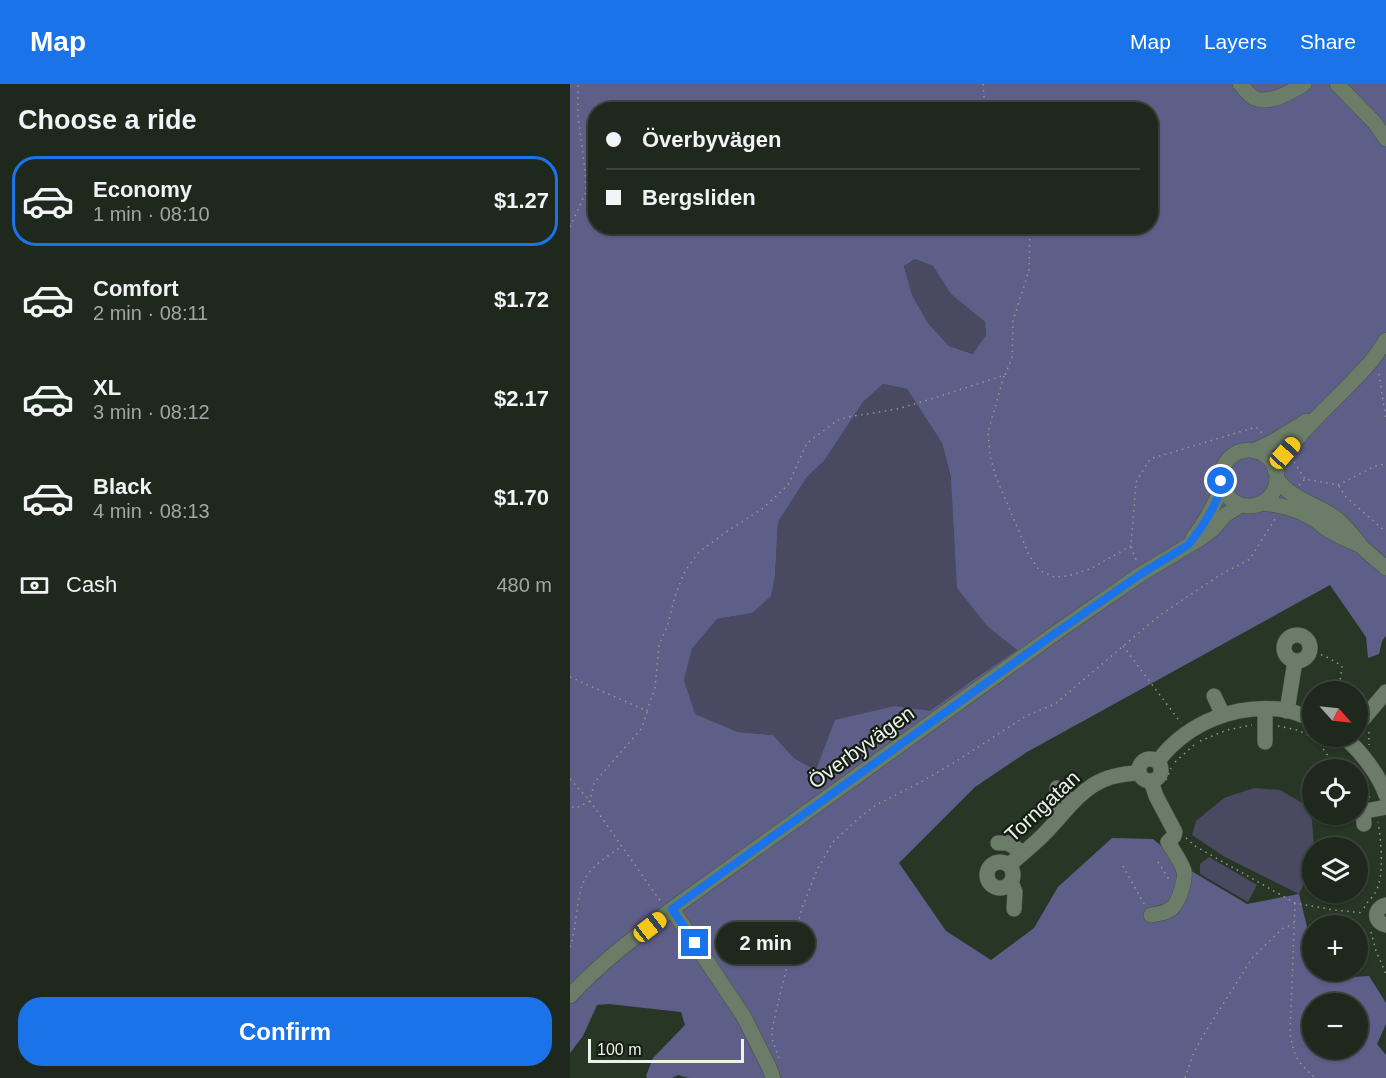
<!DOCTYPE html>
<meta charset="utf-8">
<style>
body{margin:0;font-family:Helvetica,sans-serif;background:#2b3429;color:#f1f3f6;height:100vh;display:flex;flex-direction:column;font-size:22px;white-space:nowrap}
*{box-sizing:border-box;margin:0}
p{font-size:20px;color:#a1a6a3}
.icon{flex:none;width:33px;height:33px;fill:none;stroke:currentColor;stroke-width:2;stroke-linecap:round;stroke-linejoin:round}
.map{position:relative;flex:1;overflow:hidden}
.side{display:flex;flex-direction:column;background:#1e281c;width:570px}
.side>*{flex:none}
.banner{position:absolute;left:18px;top:18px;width:570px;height:132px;border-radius:24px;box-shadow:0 2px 4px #0004,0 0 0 2px #3c443b;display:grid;align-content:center;height:132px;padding:0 18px;background:#1e281c}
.needle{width:39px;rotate:117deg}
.fabs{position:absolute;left:732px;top:597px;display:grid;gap:12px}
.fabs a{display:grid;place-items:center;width:66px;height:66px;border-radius:50%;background:#1e281c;box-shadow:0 2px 4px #0004,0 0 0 2px #3c443b;font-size:30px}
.scale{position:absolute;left:18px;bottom:15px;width:156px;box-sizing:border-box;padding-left:6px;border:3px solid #e9f3e7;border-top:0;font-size:16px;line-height:21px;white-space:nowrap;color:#e9f3e7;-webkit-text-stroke:4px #151c14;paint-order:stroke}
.end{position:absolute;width:27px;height:27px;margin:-14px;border:8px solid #1a73e8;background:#fff;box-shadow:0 0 0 3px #fff}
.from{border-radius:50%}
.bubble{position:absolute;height:42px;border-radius:21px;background:#1e281c;box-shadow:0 2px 4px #0004,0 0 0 2px #3c443b;font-size:20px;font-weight:600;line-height:42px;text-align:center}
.car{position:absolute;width:18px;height:36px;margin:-18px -9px;border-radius:8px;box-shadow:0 0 4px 2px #0007;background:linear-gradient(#f5c518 24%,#345 0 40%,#f5c518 0 76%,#345 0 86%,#f5c518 0)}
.banner b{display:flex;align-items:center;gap:21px;height:57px;font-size:22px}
.banner b+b{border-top:2px solid #3c443b}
.banner i{width:15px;height:15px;background:#f1f3f6}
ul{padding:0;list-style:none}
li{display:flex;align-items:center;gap:18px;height:90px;margin:0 12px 9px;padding:0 6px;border:3px solid transparent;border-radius:24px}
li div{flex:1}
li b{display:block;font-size:22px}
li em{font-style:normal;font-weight:600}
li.active{border-color:#1a73e8}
li>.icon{width:54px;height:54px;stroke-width:1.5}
h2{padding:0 18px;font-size:27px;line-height:72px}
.pay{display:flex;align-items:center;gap:15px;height:66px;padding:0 18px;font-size:22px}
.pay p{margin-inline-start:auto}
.action{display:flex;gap:12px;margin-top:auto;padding:12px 18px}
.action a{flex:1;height:69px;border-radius:24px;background:#1a73e8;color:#fff;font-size:24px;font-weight:600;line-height:69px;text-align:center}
header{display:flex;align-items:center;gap:36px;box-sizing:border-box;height:84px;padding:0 30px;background:#1a73e8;color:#fff}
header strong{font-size:28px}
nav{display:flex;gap:33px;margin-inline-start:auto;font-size:21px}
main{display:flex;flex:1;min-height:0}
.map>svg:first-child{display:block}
.green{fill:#494962}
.forest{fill:#5e5f89;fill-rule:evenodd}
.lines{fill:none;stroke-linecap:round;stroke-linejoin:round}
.minor-casing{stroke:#445142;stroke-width:16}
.path{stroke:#909c8d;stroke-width:1.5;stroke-dasharray:1.5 4.5;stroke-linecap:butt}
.minor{stroke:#6b7c68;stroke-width:15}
.route{stroke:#1a73e8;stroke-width:8}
.labels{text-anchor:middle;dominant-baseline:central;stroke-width:4.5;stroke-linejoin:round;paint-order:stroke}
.street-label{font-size:21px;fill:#e9f3e7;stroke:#151c14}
</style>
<header>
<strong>Map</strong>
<nav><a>Map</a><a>Layers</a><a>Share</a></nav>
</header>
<main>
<section class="side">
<h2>Choose a ride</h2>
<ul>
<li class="active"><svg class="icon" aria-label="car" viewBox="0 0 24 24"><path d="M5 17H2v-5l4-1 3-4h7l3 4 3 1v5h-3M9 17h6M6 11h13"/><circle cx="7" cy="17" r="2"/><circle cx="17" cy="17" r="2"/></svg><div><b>Economy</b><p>1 min · 08:10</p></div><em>$1.27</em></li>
<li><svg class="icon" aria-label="car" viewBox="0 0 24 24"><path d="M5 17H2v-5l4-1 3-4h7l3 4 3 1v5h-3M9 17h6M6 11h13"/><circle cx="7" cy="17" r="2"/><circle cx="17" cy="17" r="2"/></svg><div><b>Comfort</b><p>2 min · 08:11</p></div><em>$1.72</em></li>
<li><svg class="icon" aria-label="car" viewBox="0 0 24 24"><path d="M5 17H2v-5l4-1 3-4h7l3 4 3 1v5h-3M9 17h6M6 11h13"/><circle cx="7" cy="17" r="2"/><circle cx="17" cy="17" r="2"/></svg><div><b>XL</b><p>3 min · 08:12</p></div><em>$2.17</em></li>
<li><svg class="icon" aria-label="car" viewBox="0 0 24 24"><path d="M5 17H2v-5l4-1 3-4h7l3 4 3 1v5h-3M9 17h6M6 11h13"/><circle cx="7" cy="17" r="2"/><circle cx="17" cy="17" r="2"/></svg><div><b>Black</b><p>4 min · 08:13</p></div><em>$1.70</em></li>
</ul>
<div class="pay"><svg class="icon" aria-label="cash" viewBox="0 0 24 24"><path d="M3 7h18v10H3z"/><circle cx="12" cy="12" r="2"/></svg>Cash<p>480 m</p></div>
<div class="action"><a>Confirm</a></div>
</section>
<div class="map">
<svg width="816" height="994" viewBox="0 0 816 994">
<rect width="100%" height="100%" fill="#283625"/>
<g class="green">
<path d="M 345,175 L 363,182 L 382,210 L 415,238 L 416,251 L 404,270 L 379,262 L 358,239 L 342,211 L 334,182 Z"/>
<path d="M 313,300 L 337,305 L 372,359 L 418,543 L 447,566 L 410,591 L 360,628 L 325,622 L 247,686 L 224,674 L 203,651 L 168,648 L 124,630 L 114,596 L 122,565 L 147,535 L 182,529 L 205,491 L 208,438 L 237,393 L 254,377 L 293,318 Z"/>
<path d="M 684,704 L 710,706 L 741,724 L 744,763 L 742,764 L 742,783 L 729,810 L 655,773 L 622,751 L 626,737 L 654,714 Z"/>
<path d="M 639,773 L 687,801 L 678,818 L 630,790 L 630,780 Z"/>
</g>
<path class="forest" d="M 0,0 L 816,0 L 816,552 L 812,557 L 809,570 L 798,574 L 796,553 L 760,501 L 457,668 L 405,703 L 329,779 L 376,847 L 421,876 L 464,844 L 488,803 L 542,754 L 583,755 L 623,788 L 677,820 L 729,810 L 742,863 L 742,886 L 762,887 L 768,894 L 799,892 L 816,919 L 816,940 L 807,960 L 816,971 L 816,994 L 119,994 L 108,991 L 102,994 L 77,994 L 76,992 L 83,974 L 115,941 L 111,928 L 39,920 L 27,921 L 13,952 L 0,969 ZM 26,26 L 580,26 L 580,142 L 26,142 ZM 345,175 L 363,182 L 381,210 L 415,238 L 416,251 L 403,270 L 379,262 L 358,239 L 342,211 L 334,182 ZM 313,300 L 337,305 L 372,359 L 381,394 L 387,504 L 418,543 L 447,566 L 410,591 L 360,627 L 325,622 L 265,636 L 246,686 L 224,674 L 203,651 L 168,648 L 125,630 L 114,596 L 122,565 L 147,535 L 182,529 L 201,512 L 205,491 L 208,438 L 237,393 L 254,377 L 293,318 ZM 742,920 L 788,920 L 788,964 L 742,964 Z"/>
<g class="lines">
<defs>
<g id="minor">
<path d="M 670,0 C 674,4 679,11 684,14 C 699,21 721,8 734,0"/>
<path d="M 767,0 L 804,38 L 816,55"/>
<circle cx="679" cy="394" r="28"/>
<path d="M 684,367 L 702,358 L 737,337"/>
<path d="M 705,386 C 728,346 766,317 796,283 C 804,275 810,265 816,256"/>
<path d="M 707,395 C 723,417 745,419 766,434 C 776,442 783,452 791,462 C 799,470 808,477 816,484"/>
<path d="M 693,419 C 710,421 727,425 742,434 C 748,437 752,442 757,445 C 767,451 777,456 787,460"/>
<path d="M 623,454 C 635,439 644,421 652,403"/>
<circle cx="727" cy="564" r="13"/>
<path d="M 644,612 L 653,631"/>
<path d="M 695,625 L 695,658"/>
<path d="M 717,627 L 725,577"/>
<path d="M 788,641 L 816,608"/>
<path d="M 772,652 C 789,664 809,691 816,711"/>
<circle cx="580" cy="686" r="11"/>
<path d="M 588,677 C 618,638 666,619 716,626 C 725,628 734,632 742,635"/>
<path d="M 487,704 L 502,719"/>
<path d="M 472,726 L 479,719 L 491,730"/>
<path d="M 794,740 L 793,729 L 795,727 L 816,723"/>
<path d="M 428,759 L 438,759 L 453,769"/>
<circle cx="430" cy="791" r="13"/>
<path d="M 439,781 C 452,770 466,759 478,746 C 508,714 520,690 569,689"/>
<path d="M 441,798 L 445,808 L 444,825"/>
<path d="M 816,821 C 804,824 803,838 816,841"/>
<path d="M 102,825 L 174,933 L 199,983 L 203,994"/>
<path d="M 581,831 C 588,830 597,829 603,823 C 609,817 616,795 614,787 C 611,777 603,767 598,758 L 604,752 L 605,748 L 586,712 L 581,697"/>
<path d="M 0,912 C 30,879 66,852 102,825 L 487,548 L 571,490 L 631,454 L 642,446 L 655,431 L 671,421"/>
</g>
</defs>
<use href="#minor" class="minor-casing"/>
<g class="path">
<path d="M 413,0 L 415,26"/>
<path d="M 0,143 L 16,108 L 15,86 L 8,32 L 8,0"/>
<path d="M 809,290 L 816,335"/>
<path d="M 434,292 L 418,348 L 420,372 L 426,393 L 459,471 L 469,486 L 484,493 L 498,492 L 520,485 L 561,462 L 566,398 L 580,375 L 686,343 L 692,349"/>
<path d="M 724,378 L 735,395"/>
<path d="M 729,401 L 735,395 L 768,401 L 805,382 L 816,380"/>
<path d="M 769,402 L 776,413 L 816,448"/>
<path d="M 561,463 L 567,478"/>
<path d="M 553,562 L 611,639"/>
<path d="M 740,566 L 759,574 L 772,582 L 770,598"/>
<path d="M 0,593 L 77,627 L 85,604 L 89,561 L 98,540 L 105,512 L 115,487 L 129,468 L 156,448 L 192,425 L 218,401 L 237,359 L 268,336 L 278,333 L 327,325 L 358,316 L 435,291 L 442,273 L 443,237 L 459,186 L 460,142"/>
<path d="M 77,628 L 72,644 L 24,699 L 20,717 L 91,818"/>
<path d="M 708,642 L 727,646 L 750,656 C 752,663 755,670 761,674 C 768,679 778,678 784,686"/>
<path d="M 799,648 L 799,661"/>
<path d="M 630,657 L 657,646 L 682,641"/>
<path d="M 605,678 L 624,661"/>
<path d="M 788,691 L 800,714"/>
<path d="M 0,695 L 20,717 L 6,724 L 0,722"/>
<path d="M 596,696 L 601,684"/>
<path d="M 616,754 L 625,762 L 725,819 L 764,826 L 794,829"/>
<path d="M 588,778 L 600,797"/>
<path d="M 553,782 L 574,820"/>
<path d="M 725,819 L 720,949 C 724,974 727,977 745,994"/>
<path d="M 794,824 C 797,817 802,815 805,809 C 815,793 811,756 808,738"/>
<path d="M 801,848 L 806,867 L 816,890"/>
<path d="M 0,863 C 8,842 5,807 18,790 C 27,778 40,771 51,763"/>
<path d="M 209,974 L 202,955 L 202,946 L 210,910 L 232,824 L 247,786 L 263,758 L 289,734 L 306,721 L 351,698 L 385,678 L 456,632 L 485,620 L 590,531 L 650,491 L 680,475 L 705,435"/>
<path d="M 615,994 L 624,968 L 634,950 L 683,873 L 712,845 L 724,840"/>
</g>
<use href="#minor" class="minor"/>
</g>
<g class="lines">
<path class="route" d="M 125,859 L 102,825 L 487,548 L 571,490 L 618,461 L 631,444 L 643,424 L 652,403 L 651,397"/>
</g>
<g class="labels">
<g class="street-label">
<text transform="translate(291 663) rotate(-36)">Överbyvägen</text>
<text transform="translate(472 722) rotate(-43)">Torngatan</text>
</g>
</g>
</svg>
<div class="fabs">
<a><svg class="needle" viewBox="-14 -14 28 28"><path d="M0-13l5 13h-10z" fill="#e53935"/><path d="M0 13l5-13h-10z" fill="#a1a6a3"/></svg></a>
<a><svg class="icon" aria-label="locate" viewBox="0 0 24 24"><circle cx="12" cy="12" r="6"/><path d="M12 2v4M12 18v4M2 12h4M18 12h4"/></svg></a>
<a><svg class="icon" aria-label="layers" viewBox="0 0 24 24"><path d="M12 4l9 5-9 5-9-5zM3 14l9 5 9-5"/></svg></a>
<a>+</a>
<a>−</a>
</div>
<div class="scale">100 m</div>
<i class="end from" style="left:651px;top:397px"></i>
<i class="end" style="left:125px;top:859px"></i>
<div class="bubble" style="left:146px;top:838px;width:99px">2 min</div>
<i class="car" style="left:715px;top:369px;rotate:42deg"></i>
<i class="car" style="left:80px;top:843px;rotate:52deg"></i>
<div class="banner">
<b><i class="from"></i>Överbyvägen</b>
<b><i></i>Bergsliden</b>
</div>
</div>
</main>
